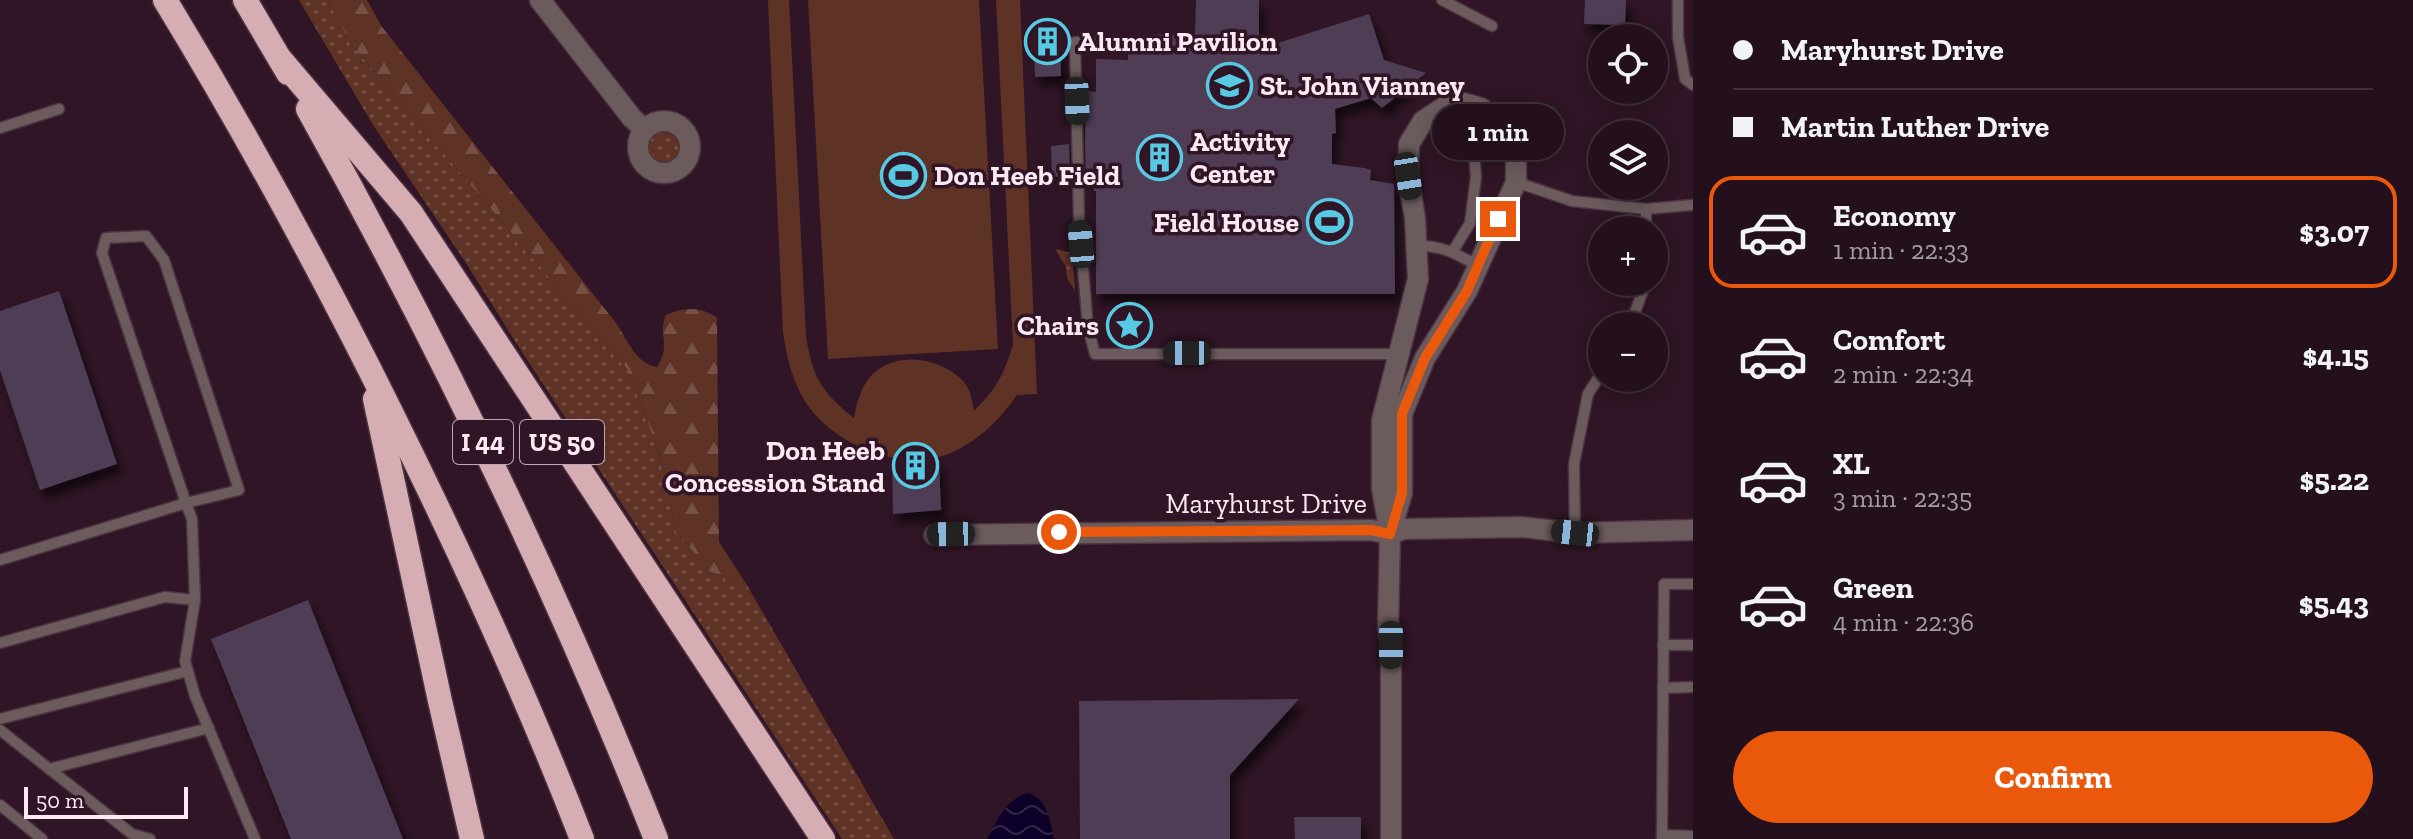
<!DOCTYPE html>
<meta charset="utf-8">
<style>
body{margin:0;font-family:"Zilla Slab",serif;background:#2f1e29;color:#f1f3f6;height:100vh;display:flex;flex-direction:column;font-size:30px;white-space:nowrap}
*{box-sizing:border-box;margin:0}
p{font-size:26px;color:#a39da3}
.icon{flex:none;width:44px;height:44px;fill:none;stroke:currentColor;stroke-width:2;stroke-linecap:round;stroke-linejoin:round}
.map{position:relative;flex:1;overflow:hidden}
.panel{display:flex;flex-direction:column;background:#23101c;width:720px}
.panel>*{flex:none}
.guide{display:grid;align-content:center;height:176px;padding:0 40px;background:#23101c}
.fabs{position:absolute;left:1588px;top:24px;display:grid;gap:16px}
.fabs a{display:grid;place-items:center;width:80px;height:80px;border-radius:50%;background:#23101c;box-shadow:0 4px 20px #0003,0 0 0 2px #40303b;font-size:40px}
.scale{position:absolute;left:24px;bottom:20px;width:164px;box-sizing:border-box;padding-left:8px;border:4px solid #fce9f3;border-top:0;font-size:22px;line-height:28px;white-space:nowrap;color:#fce9f3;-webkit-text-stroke:6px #2f1525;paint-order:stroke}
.end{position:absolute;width:36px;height:36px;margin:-18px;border:10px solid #ea580c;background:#fff;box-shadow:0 0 0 4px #fff}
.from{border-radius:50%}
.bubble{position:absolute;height:56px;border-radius:28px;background:#23101c;box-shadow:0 4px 20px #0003,0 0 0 2px #40303b;font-size:26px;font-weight:800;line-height:56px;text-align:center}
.car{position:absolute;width:24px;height:48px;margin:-24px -12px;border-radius:10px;box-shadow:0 0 6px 2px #0007;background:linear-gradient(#222 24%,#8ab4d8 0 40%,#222 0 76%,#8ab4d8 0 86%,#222 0)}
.guide b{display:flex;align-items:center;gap:28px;height:76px;font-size:30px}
.guide b+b{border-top:2px solid #40303b}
.guide i{width:20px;height:20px;background:#f1f3f6}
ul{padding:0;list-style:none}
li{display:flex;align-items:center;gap:24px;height:112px;margin:0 16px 12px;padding:0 24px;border:4px solid transparent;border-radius:24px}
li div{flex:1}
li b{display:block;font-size:30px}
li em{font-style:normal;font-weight:800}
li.active{border-color:#ea580c}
li>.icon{width:72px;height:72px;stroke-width:1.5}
.primary-button{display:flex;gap:16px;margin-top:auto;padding:16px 40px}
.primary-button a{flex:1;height:92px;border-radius:48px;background:#ea580c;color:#fff;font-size:32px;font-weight:800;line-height:92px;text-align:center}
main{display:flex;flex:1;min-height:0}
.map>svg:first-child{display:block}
.grass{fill:url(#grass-dots)}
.forest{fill:url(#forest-firs)}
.garden{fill:#5f3226}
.water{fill:url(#water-waves)}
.building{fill:#503d56;filter:url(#shadow)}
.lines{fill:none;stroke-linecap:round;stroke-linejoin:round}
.service-casing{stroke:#4c3342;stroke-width:13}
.minor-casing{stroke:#4c3342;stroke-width:23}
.motorway-casing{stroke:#4c3342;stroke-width:27}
.service{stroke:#6b5b5c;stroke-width:10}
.minor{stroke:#6b5b5c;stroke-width:20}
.motorway{stroke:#d6adb2;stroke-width:24}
.route{stroke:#ea580c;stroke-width:10}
.labels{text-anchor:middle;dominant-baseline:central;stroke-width:7;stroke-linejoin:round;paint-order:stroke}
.shield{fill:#2f1525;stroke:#bea9b5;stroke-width:2}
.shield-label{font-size:26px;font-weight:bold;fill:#fce9f3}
.poi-label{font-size:28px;font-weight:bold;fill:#fce9f3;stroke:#2f1525;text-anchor:start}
.street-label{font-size:28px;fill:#fce9f3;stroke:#2f1525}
</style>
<main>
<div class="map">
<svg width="1693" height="839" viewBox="0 0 1693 839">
<defs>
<pattern id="grass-dots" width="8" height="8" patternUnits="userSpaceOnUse" patternTransform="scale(2)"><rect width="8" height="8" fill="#5f3226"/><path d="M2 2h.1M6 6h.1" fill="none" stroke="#775046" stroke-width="1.8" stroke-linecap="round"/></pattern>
<pattern id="forest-firs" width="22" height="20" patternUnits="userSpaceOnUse" patternTransform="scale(2)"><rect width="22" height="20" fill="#5f3226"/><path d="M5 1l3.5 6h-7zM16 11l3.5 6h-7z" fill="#775046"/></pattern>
<pattern id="water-waves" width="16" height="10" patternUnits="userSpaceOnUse" patternTransform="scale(2)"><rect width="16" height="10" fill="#0d0028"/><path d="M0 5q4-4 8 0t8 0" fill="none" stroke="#312548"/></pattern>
<filter id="shadow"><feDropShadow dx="5" dy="9" stdDeviation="4" flood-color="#0009"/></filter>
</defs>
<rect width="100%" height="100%" fill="#2f1525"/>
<g class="grass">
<path d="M 299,0 L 328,0 L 351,44 L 628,370 L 660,456 L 676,531 L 710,572 L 745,582 L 894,839 L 842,839 L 518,346 L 466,263 L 373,125 Z"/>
<circle cx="665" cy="146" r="17"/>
<path d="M 1055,249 L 1072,253 L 1075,291 L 1067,278 L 1066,267 Z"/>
</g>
<path class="forest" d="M 328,0 L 367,0 L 382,27 L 616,323 C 627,339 636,364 657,367 C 672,344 657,336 666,315 C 683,307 702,306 717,318 L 719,542 L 745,582 L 710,572 L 676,531 L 660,456 L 628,370 L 351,44 Z"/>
<g class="garden">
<path d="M 768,0 L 789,0 L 806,336 C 812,376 822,393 854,418 C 857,401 863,379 879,369 C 905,351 944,360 964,382 C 971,390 972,401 974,411 C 997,388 1003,376 1013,345 L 996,0 L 1020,0 L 1037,394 L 1017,395 C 1000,419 981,439 953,452 C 903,474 835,446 806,403 C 792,381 787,358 783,333 Z"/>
<path d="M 808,0 L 979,0 L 998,349 L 828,359 Z"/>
</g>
<path class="water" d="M 1028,793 C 1048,799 1050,821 1054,839 L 987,839 C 997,820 1006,799 1028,793 Z"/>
<g class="building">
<path d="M 1196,0 L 1259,0 L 1259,49 L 1369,14 L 1384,60 L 1426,73 L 1382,108 L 1371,98 L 1335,109 L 1336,133 L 1332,134 L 1332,164 L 1364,168 L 1371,170 L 1370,180 L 1394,184 L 1395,294 L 1096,294 L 1096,191 L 1094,191 L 1094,174 L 1086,175 L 1085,143 L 1086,108 L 1088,107 L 1088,91 L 1096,92 L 1096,59 L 1128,60 L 1128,36 L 1161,34 L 1195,36 Z"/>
<path d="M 1585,0 L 1626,0 L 1625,25 L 1584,24 Z"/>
<path d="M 1060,26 L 1061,76 L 1035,77 L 1033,28 Z"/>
<path d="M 1069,144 L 1070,176 L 1052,177 L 1051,146 Z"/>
<path d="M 59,291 L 117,464 L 40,490 L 0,370 L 0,311 Z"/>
<path d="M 939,460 L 941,510 L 893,514 L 892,462 Z"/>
<path d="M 308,600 L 403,839 L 291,839 L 211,639 Z"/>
<path d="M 1299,699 L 1230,775 L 1230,839 L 1080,839 L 1079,701 Z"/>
<path d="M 1294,817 L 1361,817 L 1361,839 L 1295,839 Z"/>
</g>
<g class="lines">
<defs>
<g id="service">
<path d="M 1442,0 L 1492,26"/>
<path d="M 1678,0 L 1678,37 L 1685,79 L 1693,85"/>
<path d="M 1116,41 L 1075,42 L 1079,220 L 1088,328 L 1095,354 L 1400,354"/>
<path d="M 0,128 L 59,109"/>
<path d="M 1516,182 L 1572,201 L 1646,209 L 1693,205"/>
<path d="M 1646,209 L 1646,230"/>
<path d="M 1417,246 C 1442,245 1457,254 1478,266"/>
<path d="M 1453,251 L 1470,223 L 1476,177 L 1473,142"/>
<path d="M 1630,326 L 1646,282"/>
<path d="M 1575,533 L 1574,464 L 1588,394 L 1602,372"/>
<path d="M 0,560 L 186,503 L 239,490 L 164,260 L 146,236 L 106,238 L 102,253 L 186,503 L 192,519 L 195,600 L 185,661 L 195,696 L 255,839"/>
<path d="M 0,643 L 165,597 L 195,600"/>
<path d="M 1663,645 L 1693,645"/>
<path d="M 1663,688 L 1693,687"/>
<path d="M 0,719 L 188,671"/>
<path d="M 0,730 L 132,834 L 150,839"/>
<path d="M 49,769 L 209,728"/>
<path d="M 0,805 L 42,839"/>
<path d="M 1662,835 L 1693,836"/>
<path d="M 1662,839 L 1664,584 L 1693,584"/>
</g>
<g id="minor">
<path d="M 540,0 L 632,118 L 644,129"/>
<circle cx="664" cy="147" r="26"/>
<path d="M 1390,534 L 1402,493 L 1402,414 L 1425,358 L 1467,291 L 1516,182 L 1516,159 L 1509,136 L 1481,108 L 1463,103 L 1446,106 L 1423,121 L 1409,144 L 1408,176 L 1415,218 L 1418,279 L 1382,420 L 1382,489 L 1390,534 L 1388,629 L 1391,645 L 1391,839"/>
<path d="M 934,535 L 1371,530 L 1390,534 L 1404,529 L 1522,527 L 1575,533 L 1693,530"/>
</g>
<g id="motorway">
<path d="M 165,0 C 246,133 320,269 389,408 C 459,549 525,692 582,839"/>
<path d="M 245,0 L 288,73"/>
<path d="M 281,60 L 411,213 L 823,839"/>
<path d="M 308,109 C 440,346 556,586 656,839"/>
<path d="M 375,399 L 440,701 L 472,839"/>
</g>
</defs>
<use href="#service" class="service-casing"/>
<use href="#minor" class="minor-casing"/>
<use href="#motorway" class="motorway-casing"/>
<use href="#service" class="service"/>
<use href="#minor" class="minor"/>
<use href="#motorway" class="motorway"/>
</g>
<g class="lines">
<path class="route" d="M 1059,532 L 1371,530 L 1390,534 L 1402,493 L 1402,414 L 1425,358 L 1467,291 L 1498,219"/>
</g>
<defs>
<symbol id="building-ring" viewBox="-11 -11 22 22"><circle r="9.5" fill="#2f1525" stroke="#57c9e2" stroke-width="1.5"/><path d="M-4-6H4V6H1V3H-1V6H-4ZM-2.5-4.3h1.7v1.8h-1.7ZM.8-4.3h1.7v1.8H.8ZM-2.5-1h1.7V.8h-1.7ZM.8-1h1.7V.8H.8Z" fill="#57c9e2"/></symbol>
<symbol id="school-ring" viewBox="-11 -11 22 22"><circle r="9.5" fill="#2f1525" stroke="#57c9e2" stroke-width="1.5"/><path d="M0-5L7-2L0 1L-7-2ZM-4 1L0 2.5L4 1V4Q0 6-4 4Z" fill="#57c9e2"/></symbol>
<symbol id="stadium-ring" viewBox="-11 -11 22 22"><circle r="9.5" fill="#2f1525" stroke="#57c9e2" stroke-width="1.5"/><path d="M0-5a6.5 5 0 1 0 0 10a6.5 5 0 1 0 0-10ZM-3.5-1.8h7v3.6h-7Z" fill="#57c9e2"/></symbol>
<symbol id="sight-ring" viewBox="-11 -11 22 22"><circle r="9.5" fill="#2f1525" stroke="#57c9e2" stroke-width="1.5"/><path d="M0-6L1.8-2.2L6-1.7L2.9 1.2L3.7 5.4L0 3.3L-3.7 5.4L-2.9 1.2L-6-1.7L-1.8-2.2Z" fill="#57c9e2"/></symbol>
</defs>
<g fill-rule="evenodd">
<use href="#building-ring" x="1022" y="16" width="51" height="51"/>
<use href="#school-ring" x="1204" y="60" width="51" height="51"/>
<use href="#building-ring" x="1134" y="132" width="51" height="51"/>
<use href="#stadium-ring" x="878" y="150" width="51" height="51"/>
<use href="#stadium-ring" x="1304" y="196" width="51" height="51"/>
<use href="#sight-ring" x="1104" y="300" width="51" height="51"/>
<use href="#building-ring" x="890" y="440" width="51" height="51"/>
</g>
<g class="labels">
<g class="shield">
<rect x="453" y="420" width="60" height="44" rx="6"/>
<rect x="520" y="420" width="84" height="44" rx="6"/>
</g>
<g class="shield-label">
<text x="483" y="442">I 44</text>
<text x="562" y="442">US 50</text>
</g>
<g class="poi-label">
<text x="1078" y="41">Alumni Pavilion</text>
<text x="1260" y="85">St. John Vianney</text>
<text x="1190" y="141">Activity<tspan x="1190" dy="32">Center</tspan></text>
<text x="934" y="175">Don Heeb Field</text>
<text x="1299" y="222" text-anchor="end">Field House</text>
<text x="1099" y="325" text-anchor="end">Chairs</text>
<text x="885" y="450" text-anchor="end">Don Heeb<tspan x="885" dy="32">Concession Stand</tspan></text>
</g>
<g class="street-label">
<text x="1266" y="503">Maryhurst Drive</text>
</g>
</g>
</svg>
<div class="fabs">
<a><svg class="icon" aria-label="locate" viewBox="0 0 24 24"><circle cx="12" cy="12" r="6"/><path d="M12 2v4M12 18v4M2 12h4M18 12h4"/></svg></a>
<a><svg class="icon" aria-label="layers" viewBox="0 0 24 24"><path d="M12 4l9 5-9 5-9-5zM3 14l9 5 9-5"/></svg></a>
<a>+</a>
<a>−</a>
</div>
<div class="scale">50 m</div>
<i class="end from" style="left:1059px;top:532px"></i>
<i class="end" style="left:1498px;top:219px"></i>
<div class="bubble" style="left:1432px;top:104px;width:132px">1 min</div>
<i class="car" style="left:1077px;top:101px;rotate:178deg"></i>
<i class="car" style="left:1408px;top:176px;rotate:171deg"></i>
<i class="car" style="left:1081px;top:244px;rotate:355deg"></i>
<i class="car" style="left:1187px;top:353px;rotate:270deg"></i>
<i class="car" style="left:1575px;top:533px;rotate:276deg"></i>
<i class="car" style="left:951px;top:534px;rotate:269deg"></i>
<i class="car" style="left:1391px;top:645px;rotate:180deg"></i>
</div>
<section class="panel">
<div class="guide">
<b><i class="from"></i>Maryhurst Drive</b>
<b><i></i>Martin Luther Drive</b>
</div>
<ul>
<li class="active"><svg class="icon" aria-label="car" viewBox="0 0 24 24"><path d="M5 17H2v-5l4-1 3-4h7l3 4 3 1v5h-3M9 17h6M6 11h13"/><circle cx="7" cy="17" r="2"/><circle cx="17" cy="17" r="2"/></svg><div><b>Economy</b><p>1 min · 22:33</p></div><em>$3.07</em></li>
<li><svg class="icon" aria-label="car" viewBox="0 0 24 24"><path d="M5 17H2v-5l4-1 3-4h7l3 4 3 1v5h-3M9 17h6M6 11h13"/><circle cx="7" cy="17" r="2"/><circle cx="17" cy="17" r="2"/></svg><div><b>Comfort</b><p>2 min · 22:34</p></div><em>$4.15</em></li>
<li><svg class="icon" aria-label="car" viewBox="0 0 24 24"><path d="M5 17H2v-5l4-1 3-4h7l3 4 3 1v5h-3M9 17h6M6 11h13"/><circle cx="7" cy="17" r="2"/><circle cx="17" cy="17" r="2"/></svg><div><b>XL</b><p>3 min · 22:35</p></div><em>$5.22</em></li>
<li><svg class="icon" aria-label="car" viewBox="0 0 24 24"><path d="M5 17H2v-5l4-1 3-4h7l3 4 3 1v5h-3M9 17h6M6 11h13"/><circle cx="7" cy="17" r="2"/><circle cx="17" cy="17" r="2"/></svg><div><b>Green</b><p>4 min · 22:36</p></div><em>$5.43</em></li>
</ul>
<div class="primary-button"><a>Confirm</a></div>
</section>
</main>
